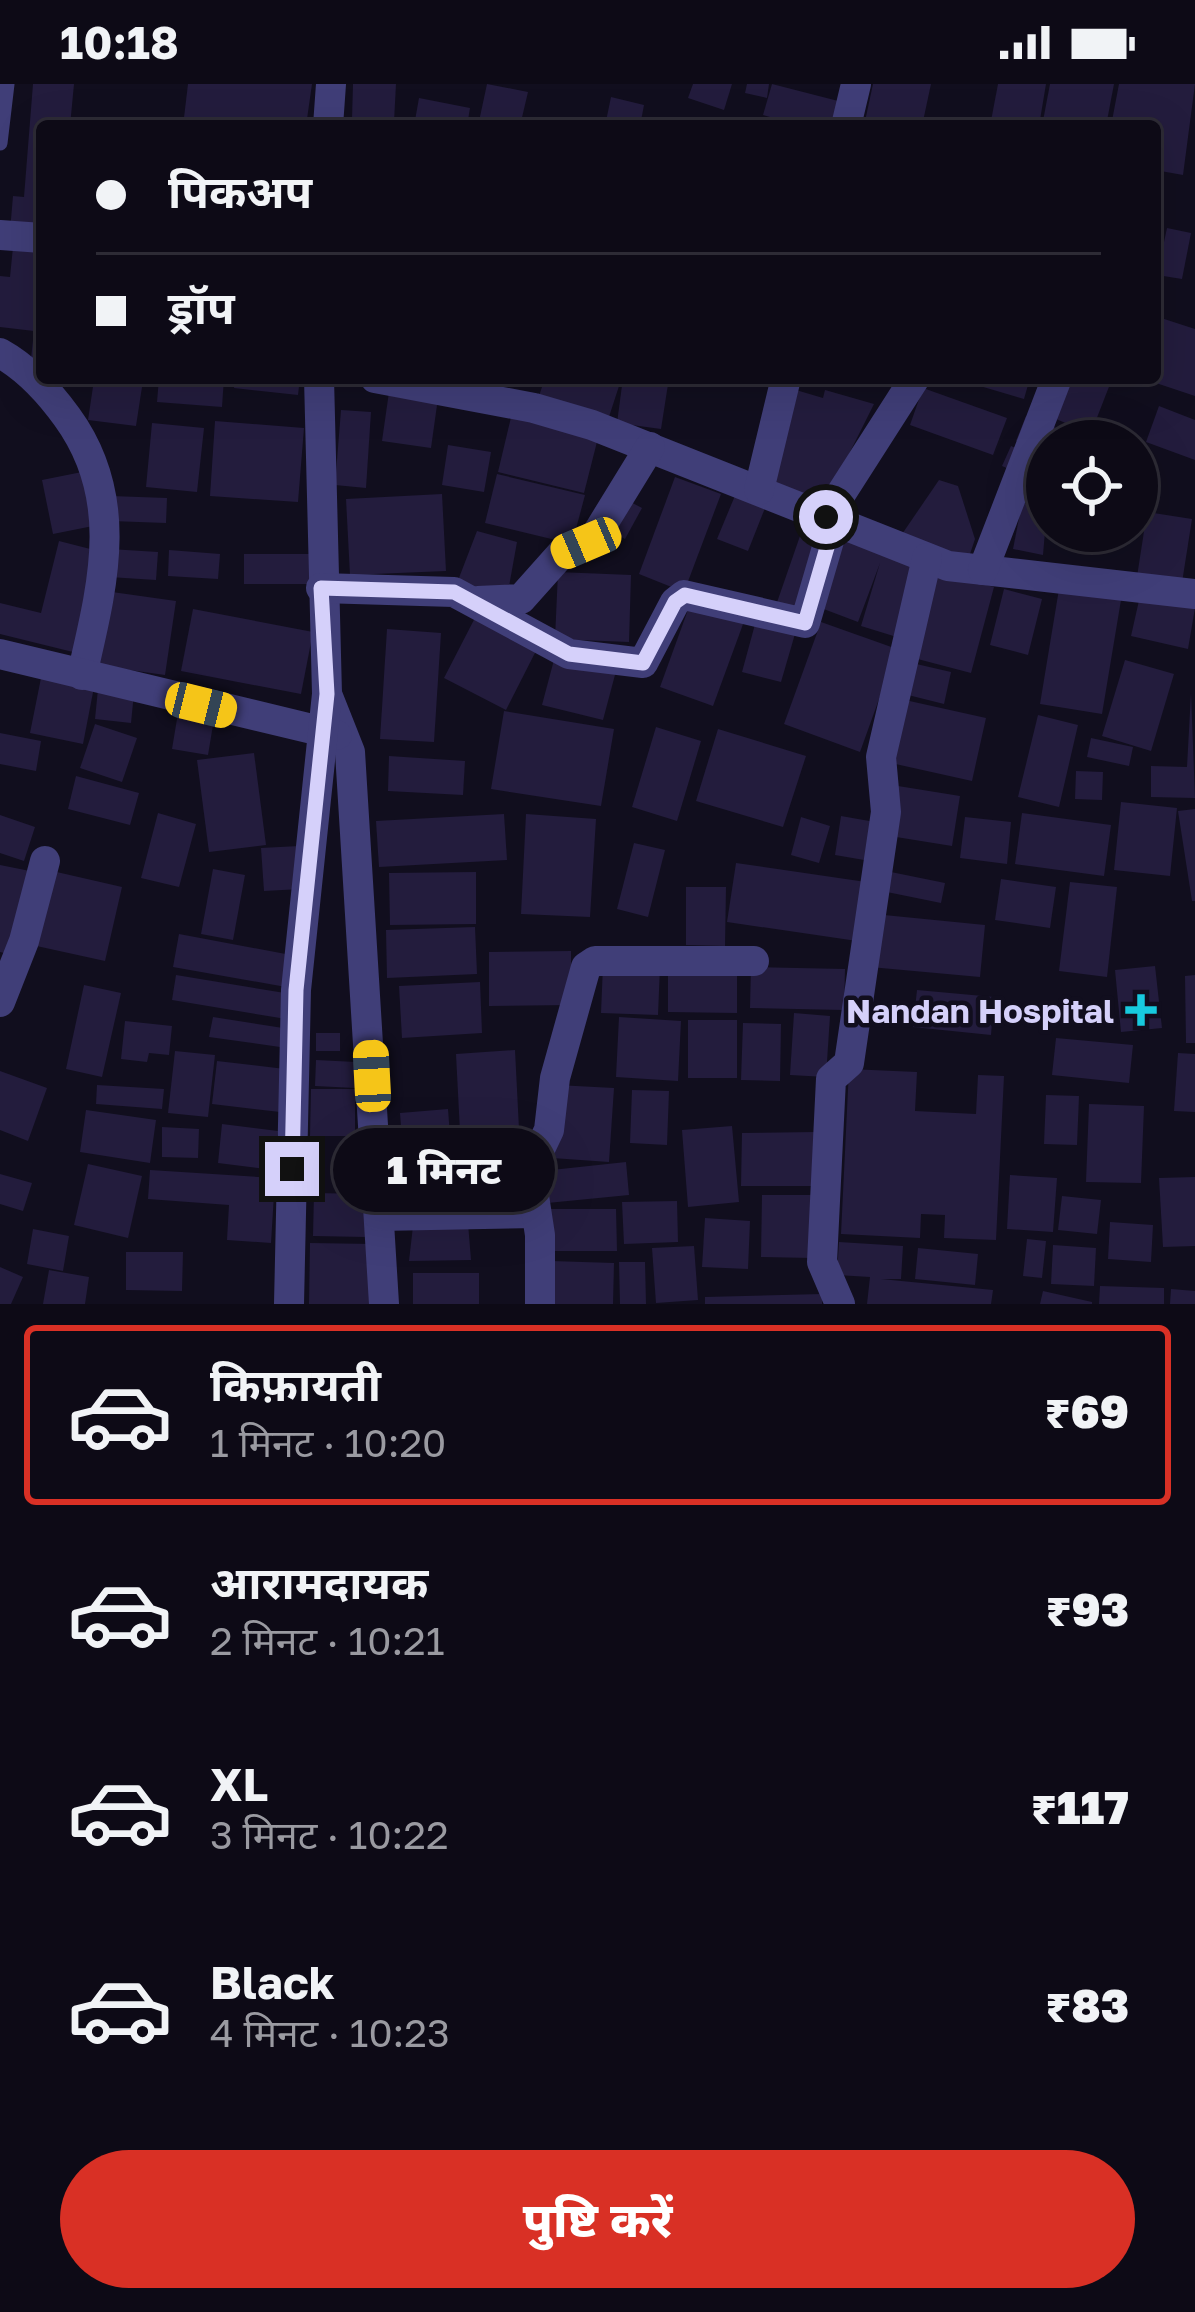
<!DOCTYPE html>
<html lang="hi">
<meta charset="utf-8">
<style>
body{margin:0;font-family:"Golos Text","Noto Sans Devanagari",sans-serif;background:#1b1823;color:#f1f3f6;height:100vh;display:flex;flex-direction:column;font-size:45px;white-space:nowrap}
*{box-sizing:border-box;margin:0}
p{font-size:39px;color:#9a9aa1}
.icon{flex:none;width:66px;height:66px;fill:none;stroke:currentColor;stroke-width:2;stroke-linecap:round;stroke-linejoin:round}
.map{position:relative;height:1220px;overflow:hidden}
.sheet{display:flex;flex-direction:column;background:#0d0a16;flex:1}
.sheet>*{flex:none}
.top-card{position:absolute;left:36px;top:36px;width:1125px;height:264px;border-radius:12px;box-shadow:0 12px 48px #0002,0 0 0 3px #2d2b35;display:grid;align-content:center;height:264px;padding:0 60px;background:#0d0a16}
.fabs{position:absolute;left:1026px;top:336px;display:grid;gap:24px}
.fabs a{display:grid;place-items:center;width:132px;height:132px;border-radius:50%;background:#0d0a16;box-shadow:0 12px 48px #0002,0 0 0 3px #2d2b35;font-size:60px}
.end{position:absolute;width:54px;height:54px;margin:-27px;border:15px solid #d5d0fa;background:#111;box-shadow:0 0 0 6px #111}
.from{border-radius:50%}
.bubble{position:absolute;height:84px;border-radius:42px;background:#0d0a16;box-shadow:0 12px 48px #0002,0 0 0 3px #2d2b35;font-size:39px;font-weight:800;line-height:84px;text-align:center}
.car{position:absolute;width:36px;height:72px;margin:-36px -18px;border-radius:15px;box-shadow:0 0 9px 3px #0007;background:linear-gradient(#f5c518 24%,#345 0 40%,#f5c518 0 76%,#345 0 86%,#f5c518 0)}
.top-card b{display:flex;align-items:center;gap:42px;height:114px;font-size:45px}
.top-card b+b{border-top:3px solid #2d2b35}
.top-card i{width:30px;height:30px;background:#f1f3f6}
ul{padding:21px 0 0;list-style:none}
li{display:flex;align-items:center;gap:36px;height:180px;margin:0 24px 18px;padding:0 36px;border:6px solid transparent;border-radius:12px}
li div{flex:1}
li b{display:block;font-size:45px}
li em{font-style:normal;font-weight:800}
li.selected{border-color:#d93025}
li>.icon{width:108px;height:108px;stroke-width:1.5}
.primary-button{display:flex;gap:24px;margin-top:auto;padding:24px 60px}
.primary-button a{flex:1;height:138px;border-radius:72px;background:#d93025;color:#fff;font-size:48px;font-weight:800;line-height:138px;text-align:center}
.status{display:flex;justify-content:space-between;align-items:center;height:84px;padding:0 60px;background:#0d0a16;direction:ltr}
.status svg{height:33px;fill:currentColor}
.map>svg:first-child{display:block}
.building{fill:#231c3d}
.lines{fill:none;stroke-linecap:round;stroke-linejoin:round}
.service{stroke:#403e78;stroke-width:15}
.minor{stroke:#403e78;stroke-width:30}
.route{stroke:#d5d0fa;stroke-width:15}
.poi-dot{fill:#17cade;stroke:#110e1e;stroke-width:4.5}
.labels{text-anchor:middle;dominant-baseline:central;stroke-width:9;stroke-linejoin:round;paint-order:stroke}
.poi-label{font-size:33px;font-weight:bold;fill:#d5d0fa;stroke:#110e1e;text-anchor:end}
</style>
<div class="status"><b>10:18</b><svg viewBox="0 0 49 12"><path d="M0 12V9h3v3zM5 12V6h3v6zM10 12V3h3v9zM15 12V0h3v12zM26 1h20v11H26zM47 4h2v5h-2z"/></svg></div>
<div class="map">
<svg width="1195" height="1220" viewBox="0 0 1195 1220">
<rect width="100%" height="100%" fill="#110e1e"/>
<g class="building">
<path d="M 33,0 L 74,0 L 70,42 L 42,42 L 42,149 L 10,147 L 13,112 L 24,113 Z"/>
<path d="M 188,0 L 312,0 L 306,42 L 183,42 Z"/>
<path d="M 353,0 L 396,0 L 394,38 L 352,35 Z"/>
<path d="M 487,0 L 528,8 L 520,42 L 478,42 Z"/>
<path d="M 693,0 L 732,0 L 724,26 L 688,14 Z"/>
<path d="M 747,0 L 769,0 L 767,14 L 745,9 Z"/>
<path d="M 772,0 L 846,19 L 840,42 L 801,42 L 763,31 Z"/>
<path d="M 873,0 L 931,0 L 922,42 L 864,42 Z"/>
<path d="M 998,0 L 1046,0 L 1039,42 L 990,42 Z"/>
<path d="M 1050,0 L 1114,0 L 1106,42 L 1042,42 Z"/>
<path d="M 1119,0 L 1195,0 L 1183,91 L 1155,86 L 1155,42 L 1111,42 Z"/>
<path d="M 611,13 L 644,21 L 640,42 L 605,42 Z"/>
<path d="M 419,14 L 470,24 L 467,42 L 414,42 Z"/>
<path d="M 1167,144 L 1191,149 L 1182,195 L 1157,191 Z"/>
<path d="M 13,163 L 42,166 L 42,286 L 30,284 L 34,247 L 0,243 L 0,192 L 10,193 Z"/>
<path d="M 1155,232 L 1195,245 L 1195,312 L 1144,295 L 1155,294 Z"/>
<path d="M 159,294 L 224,294 L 222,323 L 157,318 Z"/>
<path d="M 235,294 L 300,294 L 298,311 L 234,304 Z"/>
<path d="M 545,294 L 604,294 L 620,299 L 606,342 L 537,318 Z"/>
<path d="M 623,294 L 669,294 L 661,345 L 617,339 Z"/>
<path d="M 953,294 L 1030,294 L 1024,315 Z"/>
<path d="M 1112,295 L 1091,349 L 1033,326 L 1043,300 Z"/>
<path d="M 94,296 L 142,303 L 136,342 L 88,336 Z"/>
<path d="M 923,304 L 1007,334 L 993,371 L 910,341 Z"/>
<path d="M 796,306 L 823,314 L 825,306 L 874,320 L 821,426 L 770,398 Z"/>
<path d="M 389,308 L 438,314 L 431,364 L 382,357 Z"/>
<path d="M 1159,322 L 1195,336 L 1195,376 L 1146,358 Z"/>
<path d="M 513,325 L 600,346 L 584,409 L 498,388 Z"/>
<path d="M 341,326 L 371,328 L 366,404 L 335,401 Z"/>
<path d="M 1026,332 L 1089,357 L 1047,357 L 1047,370 L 1016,357 Z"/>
<path d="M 215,337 L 304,344 L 298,418 L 210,412 Z"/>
<path d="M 152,339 L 204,344 L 197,408 L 146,403 Z"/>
<path d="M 448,361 L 491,368 L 484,408 L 442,401 Z"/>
<path d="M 1011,362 L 1047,378 L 1047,402 L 1002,382 Z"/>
<path d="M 92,386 L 103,440 L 53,450 L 42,396 Z"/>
<path d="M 497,390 L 585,411 L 572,460 L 485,439 Z"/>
<path d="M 675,393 L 721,410 L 684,508 L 639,490 Z"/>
<path d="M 939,396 L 958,402 L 975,455 L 967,479 L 898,456 Z"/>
<path d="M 739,402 L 769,414 L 748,467 L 717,455 Z"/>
<path d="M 442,410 L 446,487 L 350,491 L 346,415 Z"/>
<path d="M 111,412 L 167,414 L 166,439 L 111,437 Z"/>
<path d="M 625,415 L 642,424 L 625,455 L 608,446 Z"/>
<path d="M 1022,419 L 1047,424 L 1043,471 L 1013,465 Z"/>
<path d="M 1147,428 L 1192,435 L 1181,505 L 1136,499 Z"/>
<path d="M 477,447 L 517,458 L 508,508 L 457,499 Z"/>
<path d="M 839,450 L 921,482 L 900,554 L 861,542 L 880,479 L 858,538 L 813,521 Z"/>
<path d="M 800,452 L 826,461 L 800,536 L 774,527 Z"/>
<path d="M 59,457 L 106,469 L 81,570 L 0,550 L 0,519 L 41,529 Z"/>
<path d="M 110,465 L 158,468 L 156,496 L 109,493 Z"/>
<path d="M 169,466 L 220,470 L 218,495 L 168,492 Z"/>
<rect x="244" y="470" width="70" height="30"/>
<path d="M 933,487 L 994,503 L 971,589 L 910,573 Z"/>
<path d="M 558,488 L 631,491 L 629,558 L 555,555 Z"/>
<path d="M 1060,499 L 1122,510 L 1102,630 L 1040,620 Z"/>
<path d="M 1004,505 L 1042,515 L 1028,571 L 990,561 Z"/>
<path d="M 105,507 L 176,517 L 165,591 L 94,581 Z"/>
<path d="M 693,512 L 746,532 L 713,622 L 660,603 Z"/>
<path d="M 1140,512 L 1195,524 L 1188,565 L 1131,552 Z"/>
<path d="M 193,525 L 313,548 L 301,610 L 181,587 Z"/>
<path d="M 478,528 L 540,559 L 506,626 L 444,594 Z"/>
<path d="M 757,533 L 797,543 L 781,598 L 742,588 Z"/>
<path d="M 821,538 L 897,565 L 860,668 L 784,640 Z"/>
<path d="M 387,545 L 441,549 L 434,658 L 380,655 Z"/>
<path d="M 555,572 L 616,587 L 603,636 L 542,621 Z"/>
<path d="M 1125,576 L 1174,590 L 1151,667 L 1102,652 Z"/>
<path d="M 912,579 L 951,588 L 944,620 L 904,610 Z"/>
<path d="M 42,589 L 95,598 L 83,660 L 30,649 Z"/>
<path d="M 98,605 L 134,609 L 131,639 L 95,635 Z"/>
<path d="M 1191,609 L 1195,714 L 1151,713 L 1151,682 L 1187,683 Z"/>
<path d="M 905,616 L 986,634 L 972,697 L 891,679 Z"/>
<path d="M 179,623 L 215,629 L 208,671 L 172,665 Z"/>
<path d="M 504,627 L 614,645 L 601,722 L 491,705 Z"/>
<path d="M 1038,631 L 1078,641 L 1059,723 L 1018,713 Z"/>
<path d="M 95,640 L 137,654 L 122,698 L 80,684 Z"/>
<path d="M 656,643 L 701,657 L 677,737 L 632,723 Z"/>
<path d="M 718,645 L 806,672 L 783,743 L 696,717 Z"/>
<path d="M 0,649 L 41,657 L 36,687 L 0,680 Z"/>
<path d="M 1091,654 L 1133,663 L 1129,682 L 1087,673 Z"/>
<path d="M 254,669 L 266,761 L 209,768 L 197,676 Z"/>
<path d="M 389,672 L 465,677 L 463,711 L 388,707 Z"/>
<path d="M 1076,687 L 1103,688 L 1102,716 L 1075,715 Z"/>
<path d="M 76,692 L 139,709 L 130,741 L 68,725 Z"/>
<path d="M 898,702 L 960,712 L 952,762 L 890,752 Z"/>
<path d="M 1121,718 L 1177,724 L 1170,792 L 1114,786 Z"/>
<path d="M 1195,725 L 1195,817 L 1192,817 L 1178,727 Z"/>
<path d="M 158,729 L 196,740 L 179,803 L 141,794 Z"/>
<path d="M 1022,729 L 1111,741 L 1104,792 L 1015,780 Z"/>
<path d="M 504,730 L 507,776 L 379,783 L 376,737 Z"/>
<path d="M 526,730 L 596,735 L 590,833 L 521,830 Z"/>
<path d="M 0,731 L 35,743 L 24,777 L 0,769 Z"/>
<path d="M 841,732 L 875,738 L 870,777 L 835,771 Z"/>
<path d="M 801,733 L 830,742 L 819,779 L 791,771 Z"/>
<path d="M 965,733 L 1011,738 L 1007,780 L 960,774 Z"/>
<path d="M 634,759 L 665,766 L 648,833 L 617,825 Z"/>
<path d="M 299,762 L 301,805 L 264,807 L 261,764 Z"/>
<path d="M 736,779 L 866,798 L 857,857 L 727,838 Z"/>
<path d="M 0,781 L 35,788 L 17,872 L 0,868 Z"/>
<path d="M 213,785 L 245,791 L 233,856 L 201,850 Z"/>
<path d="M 48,786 L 122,803 L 105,877 L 32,861 Z"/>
<path d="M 886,787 L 945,799 L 941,819 L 882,807 Z"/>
<path d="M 476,788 L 476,840 L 390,841 L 389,789 Z"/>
<path d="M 1001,795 L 1056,803 L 1050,844 L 995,836 Z"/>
<path d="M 1070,798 L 1117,803 L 1107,893 L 1059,887 Z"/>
<path d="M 686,803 L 726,803 L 725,862 L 686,861 Z"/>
<path d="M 874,830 L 985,841 L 980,893 L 870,883 Z"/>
<path d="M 475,843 L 477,890 L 387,894 L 386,846 Z"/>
<path d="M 179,850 L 291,871 L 286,903 L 173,883 Z"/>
<path d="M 571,867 L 571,921 L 489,922 L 489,868 Z"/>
<path d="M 603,881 L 660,883 L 658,931 L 601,929 Z"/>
<path d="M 668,882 L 737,882 L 737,929 L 668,928 Z"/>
<path d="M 1155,882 L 1162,944 L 1121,948 L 1115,886 Z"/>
<path d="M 751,883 L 845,885 L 844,926 L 750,924 Z"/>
<path d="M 176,891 L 291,910 L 286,935 L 172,916 Z"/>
<path d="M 1195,891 L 1195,959 L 1186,959 L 1185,892 Z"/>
<path d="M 480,898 L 482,949 L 402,954 L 399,902 Z"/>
<path d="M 84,901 L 121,909 L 102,993 L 66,985 Z"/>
<path d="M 917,906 L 994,913 L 991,951 L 913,943 Z"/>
<path d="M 794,929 L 830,932 L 826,993 L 790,991 Z"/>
<path d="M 213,933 L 283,944 L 280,963 L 209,953 Z"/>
<path d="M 619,933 L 681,937 L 678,997 L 616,993 Z"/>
<rect x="688" y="936" width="49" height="58"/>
<path d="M 125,937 L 172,942 L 169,971 L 149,969 L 147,978 L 121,975 Z"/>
<path d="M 743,939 L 781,940 L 780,997 L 741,996 Z"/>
<rect x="316" y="949" width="24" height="18"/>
<path d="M 1056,954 L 1133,961 L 1129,999 L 1052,991 Z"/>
<path d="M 515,966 L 519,1045 L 460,1048 L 456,970 Z"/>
<path d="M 175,967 L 215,971 L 208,1033 L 168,1029 Z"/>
<path d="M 1178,969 L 1195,970 L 1195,1028 L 1174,1027 Z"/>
<path d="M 316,976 L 356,978 L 355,1004 L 315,1002 Z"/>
<path d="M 217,977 L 285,985 L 280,1028 L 212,1020 Z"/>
<path d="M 849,985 L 917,988 L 915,1027 L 976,1030 L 978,991 L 1004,992 L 996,1156 L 944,1154 L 945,1131 L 921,1130 L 920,1154 L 841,1150 Z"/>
<path d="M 0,987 L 47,1004 L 28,1057 L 0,1046 Z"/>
<path d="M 97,1001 L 164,1005 L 162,1025 L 96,1020 Z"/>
<path d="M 557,1001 L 614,1004 L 609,1078 L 552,1074 Z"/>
<path d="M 311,1005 L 355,1005 L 355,1052 L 310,1052 Z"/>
<path d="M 632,1006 L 669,1007 L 667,1061 L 630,1059 Z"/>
<path d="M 1046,1011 L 1079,1012 L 1077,1061 L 1044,1060 Z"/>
<path d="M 1089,1020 L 1144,1022 L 1141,1099 L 1086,1098 Z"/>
<path d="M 448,1025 L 453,1092 L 405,1096 L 400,1029 Z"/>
<path d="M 86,1026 L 156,1036 L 150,1079 L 80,1068 Z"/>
<path d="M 222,1040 L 278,1047 L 273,1086 L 218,1079 Z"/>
<path d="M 732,1042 L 739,1118 L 688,1123 L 682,1046 Z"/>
<path d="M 162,1043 L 199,1045 L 198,1074 L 162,1073 Z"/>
<path d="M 816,1048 L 816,1102 L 741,1102 L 742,1049 Z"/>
<path d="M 493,1051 L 526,1052 L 525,1117 L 491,1116 Z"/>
<path d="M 626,1078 L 629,1111 L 537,1120 L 533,1088 Z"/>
<path d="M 88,1080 L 142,1092 L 128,1154 L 74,1141 Z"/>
<path d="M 150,1086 L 275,1094 L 271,1159 L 227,1156 L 229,1121 L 148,1115 Z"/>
<path d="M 0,1090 L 32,1099 L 23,1127 L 0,1120 Z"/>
<path d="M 1010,1091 L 1057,1094 L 1053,1148 L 1007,1145 Z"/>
<path d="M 1195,1093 L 1195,1162 L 1163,1163 L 1159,1094 Z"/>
<path d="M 314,1109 L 367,1110 L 366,1153 L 313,1152 Z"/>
<path d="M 762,1111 L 813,1111 L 812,1174 L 761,1173 Z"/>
<path d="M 1062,1112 L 1101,1116 L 1097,1150 L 1058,1146 Z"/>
<path d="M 677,1117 L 678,1158 L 624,1160 L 622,1118 Z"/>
<path d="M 550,1125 L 616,1125 L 617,1167 L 550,1167 Z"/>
<path d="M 705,1134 L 750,1137 L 748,1185 L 702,1183 Z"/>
<path d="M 1110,1138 L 1153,1141 L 1151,1178 L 1108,1175 Z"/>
<path d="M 468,1139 L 471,1176 L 409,1177 L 413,1142 Z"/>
<path d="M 33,1145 L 69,1152 L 63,1187 L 27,1180 Z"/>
<path d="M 1027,1155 L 1046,1157 L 1042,1194 L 1023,1192 Z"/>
<path d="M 839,1158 L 903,1162 L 901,1195 L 881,1195 L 993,1206 L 991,1220 L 867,1220 L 870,1193 L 837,1191 Z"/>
<path d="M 310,1159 L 373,1160 L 373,1220 L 309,1220 Z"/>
<path d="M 1053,1161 L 1096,1164 L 1094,1202 L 1051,1200 Z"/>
<path d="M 694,1162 L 698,1216 L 656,1219 L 652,1164 Z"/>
<path d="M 918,1164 L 978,1170 L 975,1201 L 915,1195 Z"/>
<path d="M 126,1168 L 183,1168 L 182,1207 L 126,1206 Z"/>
<path d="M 551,1177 L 614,1179 L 613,1220 L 550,1220 Z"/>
<path d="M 619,1178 L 645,1178 L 646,1220 L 620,1220 Z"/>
<path d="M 0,1183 L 23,1193 L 11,1220 L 0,1220 Z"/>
<path d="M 49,1186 L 89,1193 L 85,1220 L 43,1220 Z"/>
<rect x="413" y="1189" width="66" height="31"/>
<path d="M 1100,1202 L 1164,1204 L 1164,1220 L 1099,1220 Z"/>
<path d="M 1171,1205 L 1195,1207 L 1195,1220 L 1170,1220 Z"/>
<path d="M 1043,1207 L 1092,1218 L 1092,1220 L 1040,1220 Z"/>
<path d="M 822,1210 L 822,1220 L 705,1220 L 705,1213 Z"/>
</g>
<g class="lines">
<path class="service" d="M 0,59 L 7,0"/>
<g class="minor">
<path d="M 328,42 L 331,0"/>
<path d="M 846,42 L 856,0"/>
<path d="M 0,151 L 42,154"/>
<path d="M 0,269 C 27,284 49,308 67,333 C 126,414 103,500 82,591"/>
<path d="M 319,294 L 327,610 L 350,668 L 384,1220"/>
<path d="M 375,294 L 534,324 L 592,341 L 948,482 L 1195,510"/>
<path d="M 759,406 L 786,294"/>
<path d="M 826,433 L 915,294"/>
<path d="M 983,486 L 1057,294"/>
<path d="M 321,504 L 454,508 L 569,570 L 643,579 L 675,518 L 684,511 L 805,539 L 835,436"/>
<path d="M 478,517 L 521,515 L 562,469 L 596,451 L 650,363"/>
<path d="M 0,570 L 337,651"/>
<path d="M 0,918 L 24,857 L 45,777"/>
<path d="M 379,1132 L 536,1129"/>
<path d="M 289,1220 L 296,906 L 327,610"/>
<path d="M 540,1220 L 540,1151 L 530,1086 L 549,1046 L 555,994 L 586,883 L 595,877 L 754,877"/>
<path d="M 840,1220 L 822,1178 L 831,995 L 849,979 L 886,728 L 881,673 L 927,474"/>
</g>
</g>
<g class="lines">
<path class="route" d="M 292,1085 L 296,906 L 327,610 L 321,504 L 454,508 L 569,570 L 643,579 L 675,518 L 685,511 L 805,539 L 835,436 L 826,433"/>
</g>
<path class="poi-dot" d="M1135 908h12v12h12v12h-12v12h-12v-12h-12v-12h12z"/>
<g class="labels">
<g class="poi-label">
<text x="1114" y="926">Nandan Hospital</text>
</g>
</g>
</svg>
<div class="fabs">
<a><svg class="icon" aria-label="locate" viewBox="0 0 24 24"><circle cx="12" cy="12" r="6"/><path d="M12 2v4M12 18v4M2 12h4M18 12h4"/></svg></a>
</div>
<i class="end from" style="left:826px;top:433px"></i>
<i class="end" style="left:292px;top:1085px"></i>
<div class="bubble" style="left:333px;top:1044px;width:222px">1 मिनट</div>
<i class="car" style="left:586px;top:459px;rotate:247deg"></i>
<i class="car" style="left:201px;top:621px;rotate:104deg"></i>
<i class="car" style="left:372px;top:992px;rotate:357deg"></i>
<div class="top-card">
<b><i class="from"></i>पिकअप</b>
<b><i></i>ड्रॉप</b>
</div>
</div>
<section class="sheet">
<ul>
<li class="selected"><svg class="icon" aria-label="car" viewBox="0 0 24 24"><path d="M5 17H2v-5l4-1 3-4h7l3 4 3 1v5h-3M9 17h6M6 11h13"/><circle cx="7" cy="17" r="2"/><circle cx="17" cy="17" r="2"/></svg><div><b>किफ़ायती</b><p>1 मिनट · 10:20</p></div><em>₹69</em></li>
<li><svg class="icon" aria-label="car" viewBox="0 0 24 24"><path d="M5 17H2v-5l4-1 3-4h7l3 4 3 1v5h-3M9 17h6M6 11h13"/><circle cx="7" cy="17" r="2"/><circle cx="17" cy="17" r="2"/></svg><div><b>आरामदायक</b><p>2 मिनट · 10:21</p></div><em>₹93</em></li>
<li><svg class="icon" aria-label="car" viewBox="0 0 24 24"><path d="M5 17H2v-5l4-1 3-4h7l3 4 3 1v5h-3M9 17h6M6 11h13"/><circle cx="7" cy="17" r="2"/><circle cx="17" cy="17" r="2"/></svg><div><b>XL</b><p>3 मिनट · 10:22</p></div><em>₹117</em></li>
<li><svg class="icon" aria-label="car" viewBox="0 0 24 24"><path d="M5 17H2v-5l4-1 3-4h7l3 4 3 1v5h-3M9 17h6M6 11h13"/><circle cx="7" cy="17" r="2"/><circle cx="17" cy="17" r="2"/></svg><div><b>Black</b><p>4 मिनट · 10:23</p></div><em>₹83</em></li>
</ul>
<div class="primary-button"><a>पुष्टि करें</a></div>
</section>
